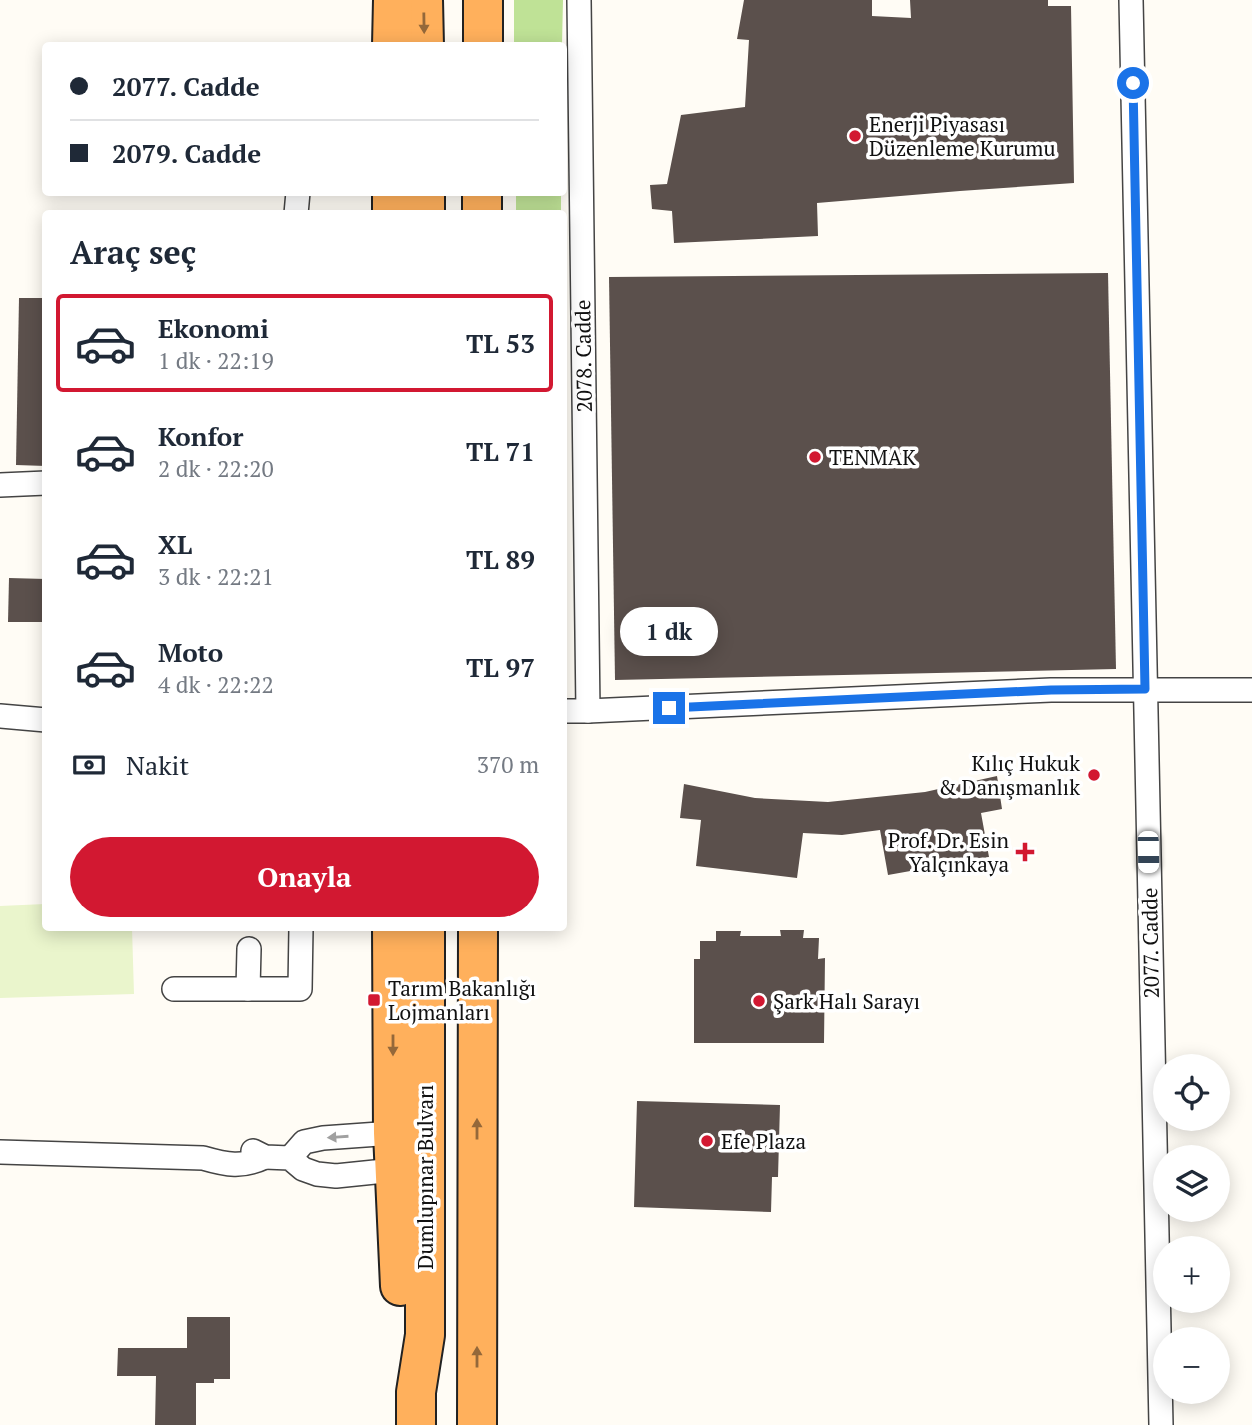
<!DOCTYPE html>
<html lang="tr">
<meta charset="utf-8">
<style>
body{margin:0;font-family:"PT Serif",serif;background:#f6f6f7;color:#1f2937;height:100vh;display:flex;flex-direction:column;font-size:26px;white-space:nowrap}
*{box-sizing:border-box;margin:0}
p{font-size:23px;color:#747a83}
.icon{flex:none;width:38px;height:38px;fill:none;stroke:currentColor;stroke-width:2;stroke-linecap:round;stroke-linejoin:round}
.map{position:relative;flex:1;overflow:hidden}
.details{position:absolute;left:42px;top:210px;width:525px;height:721px;display:flex;flex-direction:column;background:#fff;border-radius:7px;box-shadow:0 4px 18px #0003}
.details>*{flex:none}
.banner{position:absolute;left:42px;top:42px;width:525px;height:154px;border-radius:7px;box-shadow:0 4px 18px #0003;display:grid;align-content:center;height:154px;padding:0 28px;background:#fff}
.fabs{position:absolute;left:1153px;top:1054px;display:grid;gap:14px}
.fabs a{display:grid;place-items:center;width:77px;height:77px;border-radius:50%;background:#fff;box-shadow:0 4px 18px #0003;font-size:35px}
.end{position:absolute;width:32px;height:32px;margin:-16px;border:9px solid #1a73e8;background:#fff;box-shadow:0 0 0 4px #fff}
.from{border-radius:50%}
.bubble{position:absolute;height:49px;border-radius:24px;background:#fff;box-shadow:0 4px 18px #0003;font-size:23px;font-weight:700;line-height:49px;text-align:center}
.car{position:absolute;width:21px;height:42px;margin:-21px -10px;border-radius:9px;box-shadow:0 0 5px 2px #0007;background:linear-gradient(#fff 24%,#345 0 40%,#fff 0 76%,#345 0 86%,#fff 0)}
.banner b{display:flex;align-items:center;gap:24px;height:66px;font-size:26px}
.banner b+b{border-top:2px solid #e0e1e3}
.banner i{width:18px;height:18px;background:#1f2937}
ul{padding:0;list-style:none}
li{display:flex;align-items:center;gap:21px;height:98px;margin:0 14px 10px;padding:0 14px;border:4px solid transparent;border-radius:7px}
li div{flex:1}
li b{display:block;font-size:26px}
li em{font-style:normal;font-weight:700}
li.on{border-color:#d21831}
li>.icon{width:63px;height:63px;stroke-width:1.5}
h2{padding:0 28px;font-size:32px;line-height:84px}
.pay{display:flex;align-items:center;gap:18px;height:77px;padding:0 28px;font-size:26px}
.pay p{margin-inline-start:auto}
.button{display:flex;gap:14px;margin-top:auto;padding:14px 28px}
.button a{flex:1;height:80px;border-radius:42px;background:#d21831;color:#fff;font-size:28px;font-weight:700;line-height:80px;text-align:center}
.map>svg:first-child{display:block}
.forest{fill:#bfe296}
.pitch{fill:#eaf5cc}
.building{fill:#5b504c}
.lines{fill:none;stroke-linecap:round;stroke-linejoin:round}
.minor-casing{stroke:#444;stroke-width:26}
.trunk-casing{stroke:#222;stroke-width:42}
.minor{stroke:#fff;stroke-width:23}
.trunk{stroke:#ffb05c;stroke-width:38}
.oneway{fill:#94683a}
.oneway2{fill:#a0a0a0}
.route{stroke:#1a73e8;stroke-width:9}
.poi-dot{fill:#d21831;stroke:#fff;stroke-width:2.5}
.labels{text-anchor:middle;dominant-baseline:central;stroke-width:7;stroke-linejoin:round;paint-order:stroke}
.poi-label{font-size:21px;fill:#111;stroke:#fff;text-anchor:start}
.street-label{font-size:21px;fill:#111;stroke:#fff}
</style>
<div class="map">
<svg width="1252" height="1425" viewBox="0 0 1252 1425">
<rect width="100%" height="100%" fill="#fffcf5"/>
<g class="forest">
<path d="M 514,0 L 563,0 L 562,45 L 514,45 Z"/>
<rect x="516" y="193" width="45" height="20"/>
</g>
<path class="pitch" d="M 45,904 L 46,928 L 132,928 L 134,994 L 0,998 L 0,906 Z"/>
<g class="building">
<path d="M 744,0 L 872,0 L 872,16 L 911,18 L 910,0 L 1048,0 L 1048,6 L 1071,6 L 1074,183 L 960,191 L 817,203 L 818,236 L 674,243 L 672,211 L 652,209 L 650,185 L 667,184 L 681,115 L 745,107 L 749,40 L 737,39 Z"/>
<path d="M 1108,273 L 1116,669 L 615,680 L 609,277 Z"/>
<path d="M 19,298 L 46,298 L 46,466 L 16,465 Z"/>
<path d="M 9,578 L 46,579 L 46,622 L 8,622 Z"/>
<path d="M 997,776 L 1002,809 L 981,813 L 989,857 L 888,875 L 880,830 L 842,835 L 803,833 L 797,878 L 696,866 L 701,820 L 680,818 L 684,784 L 755,798 L 828,802 L 925,792 Z"/>
<path d="M 780,930 L 804,930 L 803,938 L 819,938 L 818,959 L 825,958 L 824,1043 L 694,1043 L 694,959 L 700,959 L 700,941 L 716,941 L 716,931 L 741,931 L 740,936 L 781,936 Z"/>
<path d="M 637,1101 L 780,1105 L 778,1177 L 772,1177 L 771,1212 L 634,1207 Z"/>
<path d="M 187,1317 L 230,1317 L 230,1379 L 214,1379 L 214,1383 L 196,1383 L 196,1425 L 155,1425 L 156,1376 L 117,1376 L 118,1348 L 187,1348 Z"/>
</g>
<g class="lines">
<defs>
<g id="minor">
<path d="M 579,0 L 588,711"/>
<path d="M 1131,0 L 1161,1425"/>
<path d="M 296,214 L 298,192"/>
<path d="M 0,485 L 46,483"/>
<path d="M 564,711 L 588,711 L 1051,690 L 1252,690"/>
<path d="M 0,716 L 46,720"/>
<path d="M 174,989 L 300,989 L 301,928"/>
<path d="M 248,989 L 249,949"/>
<path d="M 253,1151 L 265,1157 L 290,1158 L 303,1169 L 317,1174 L 336,1176 L 394,1170"/>
<path d="M 0,1152 L 203,1158 C 227,1165 242,1168 265,1157"/>
<path d="M 290,1158 L 304,1142 L 323,1138 L 393,1133"/>
</g>
<g id="trunk">
<path d="M 423,0 L 424,46"/>
<path d="M 392,46 L 393,0"/>
<path d="M 483,46 L 483,0"/>
<path d="M 392,214 L 392,192"/>
<path d="M 425,214 L 425,192"/>
<path d="M 482,214 L 482,192"/>
<path d="M 392,928 L 393,1133 L 400,1286"/>
<path d="M 416,1425 L 416,1392 L 425,1335 L 425,928"/>
<path d="M 477,1425 L 478,928"/>
</g>
</defs>
<use href="#minor" class="minor-casing"/>
<use href="#trunk" class="trunk-casing"/>
<use href="#minor" class="minor"/>
<use href="#trunk" class="trunk"/>
</g>
<defs><path id="oneway-solid" d="M-6-.8H1V-3.2L6.5 0L1 3.2V.8H-6Z" transform="scale(1.75)"/></defs>
<g class="oneway">
<use href="#oneway-solid" transform="translate(424 23) rotate(89)"/>
<use href="#oneway-solid" transform="translate(393 1045) rotate(90)"/>
<use href="#oneway-solid" transform="translate(477 1129) rotate(-90)"/>
<use href="#oneway-solid" transform="translate(477 1357) rotate(-90)"/>
</g>
<use class="oneway2" href="#oneway-solid" transform="translate(338 1137) rotate(176)"/>
<g class="lines">
<path class="route" d="M 669,708 L 1051,690 L 1145,689 L 1133,83"/>
</g>
<g class="poi-dot">
<circle cx="855" cy="136" r="7"/>
<circle cx="815" cy="457" r="7"/>
<circle cx="1094" cy="775" r="7"/>
<path d="M1021.5 841.5h7v7h7v7h-7v7h-7v-7h-7v-7h7z"/>
<rect x="367" y="993" width="14" height="14" rx="3.5"/>
<circle cx="759" cy="1001" r="7"/>
<circle cx="707" cy="1141" r="7"/>
</g>
<g class="labels">
<g class="poi-label">
<text x="869" y="124">Enerji Piyasası<tspan x="869" dy="24">Düzenleme Kurumu</tspan></text>
<text x="829" y="457">TENMAK</text>
<text x="1080" y="763" text-anchor="end">Kılıç Hukuk<tspan x="1080" dy="24">&amp; Danışmanlık</tspan></text>
<text x="1009" y="840" text-anchor="end">Prof. Dr. Esin<tspan x="1009" dy="24">Yalçınkaya</tspan></text>
<text x="388" y="988">Tarım Bakanlığı<tspan x="388" dy="24">Lojmanları</tspan></text>
<text x="773" y="1001">Şark Halı Sarayı</text>
<text x="721" y="1141">Efe Plaza</text>
</g>
<g class="street-label">
<text transform="translate(583 356) rotate(-91)">2078. Cadde</text>
<text transform="translate(1150 943) rotate(-91)">2077. Cadde</text>
<text transform="translate(425 1177) rotate(-90)">Dumlupınar Bulvarı</text>
</g>
</g>
</svg>
<div class="fabs">
<a><svg class="icon" aria-label="locate" viewBox="0 0 24 24"><circle cx="12" cy="12" r="6"/><path d="M12 2v4M12 18v4M2 12h4M18 12h4"/></svg></a>
<a><svg class="icon" aria-label="layers" viewBox="0 0 24 24"><path d="M12 4l9 5-9 5-9-5zM3 14l9 5 9-5"/></svg></a>
<a>+</a>
<a>−</a>
</div>
<i class="end from" style="left:1133px;top:83px"></i>
<i class="end" style="left:669px;top:708px"></i>
<div class="bubble" style="left:620px;top:607px;width:98px">1 dk</div>
<i class="car" style="left:1148px;top:852px;rotate:179deg"></i>
<div class="banner">
<b><i class="from"></i>2077. Cadde</b>
<b><i></i>2079. Cadde</b>
</div>
<section class="details">
<h2>Araç seç</h2>
<ul>
<li class="on"><svg class="icon" aria-label="car" viewBox="0 0 24 24"><path d="M5 17H2v-5l4-1 3-4h7l3 4 3 1v5h-3M9 17h6M6 11h13"/><circle cx="7" cy="17" r="2"/><circle cx="17" cy="17" r="2"/></svg><div><b>Ekonomi</b><p>1 dk · 22:19</p></div><em>TL 53</em></li>
<li><svg class="icon" aria-label="car" viewBox="0 0 24 24"><path d="M5 17H2v-5l4-1 3-4h7l3 4 3 1v5h-3M9 17h6M6 11h13"/><circle cx="7" cy="17" r="2"/><circle cx="17" cy="17" r="2"/></svg><div><b>Konfor</b><p>2 dk · 22:20</p></div><em>TL 71</em></li>
<li><svg class="icon" aria-label="car" viewBox="0 0 24 24"><path d="M5 17H2v-5l4-1 3-4h7l3 4 3 1v5h-3M9 17h6M6 11h13"/><circle cx="7" cy="17" r="2"/><circle cx="17" cy="17" r="2"/></svg><div><b>XL</b><p>3 dk · 22:21</p></div><em>TL 89</em></li>
<li><svg class="icon" aria-label="car" viewBox="0 0 24 24"><path d="M5 17H2v-5l4-1 3-4h7l3 4 3 1v5h-3M9 17h6M6 11h13"/><circle cx="7" cy="17" r="2"/><circle cx="17" cy="17" r="2"/></svg><div><b>Moto</b><p>4 dk · 22:22</p></div><em>TL 97</em></li>
</ul>
<div class="pay"><svg class="icon" aria-label="cash" viewBox="0 0 24 24"><path d="M3 7h18v10H3z"/><circle cx="12" cy="12" r="2"/></svg>Nakit<p>370 m</p></div>
<div class="button"><a>Onayla</a></div>
</section>
</div>
